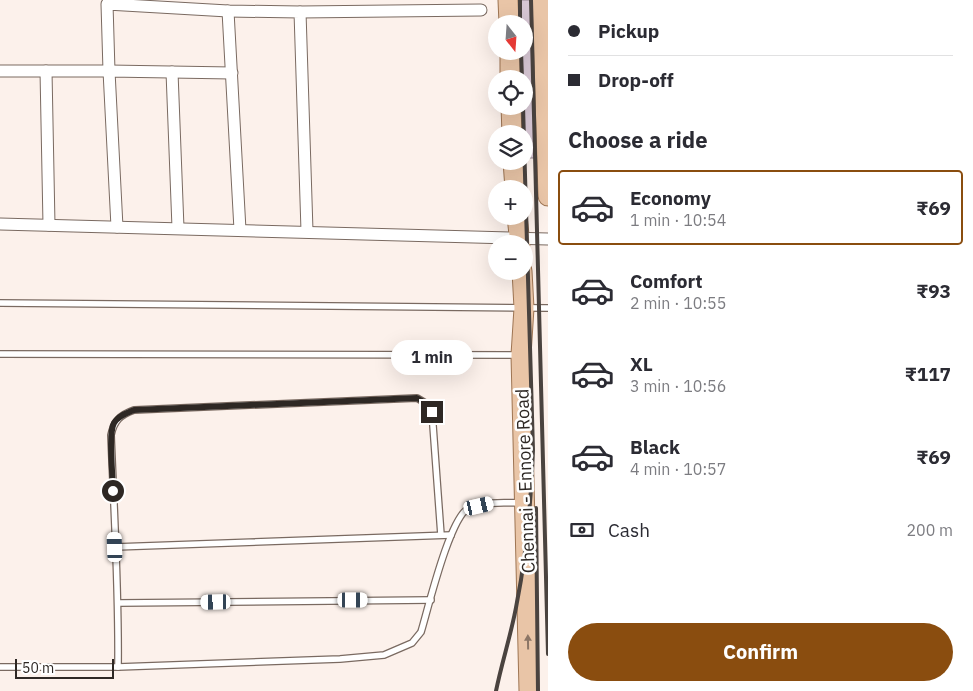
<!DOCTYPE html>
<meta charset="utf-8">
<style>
body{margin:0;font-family:"IBM Plex Sans",sans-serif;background:#f7f7f7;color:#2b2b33;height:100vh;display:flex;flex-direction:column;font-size:19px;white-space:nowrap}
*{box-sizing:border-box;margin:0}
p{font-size:16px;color:#7c7c81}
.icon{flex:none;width:28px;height:28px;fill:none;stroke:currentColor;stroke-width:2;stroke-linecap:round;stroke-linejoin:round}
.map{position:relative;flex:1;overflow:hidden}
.details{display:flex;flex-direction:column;background:#fff;width:425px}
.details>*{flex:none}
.guide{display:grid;align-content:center;height:110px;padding:0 20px;background:#fff}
.needle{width:32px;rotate:163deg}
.fabs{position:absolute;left:488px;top:15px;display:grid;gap:10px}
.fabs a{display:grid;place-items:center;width:45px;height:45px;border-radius:50%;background:#fff;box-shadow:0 5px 20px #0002;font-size:25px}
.scale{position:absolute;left:15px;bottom:12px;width:99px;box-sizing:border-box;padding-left:5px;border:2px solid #2e2824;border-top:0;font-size:14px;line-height:18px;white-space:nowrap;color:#2e2824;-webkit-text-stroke:4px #fff;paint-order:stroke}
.end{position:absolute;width:22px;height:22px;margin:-11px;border:6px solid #2e2824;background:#fff;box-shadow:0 0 0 2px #fff}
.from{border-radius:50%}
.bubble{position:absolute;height:35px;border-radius:18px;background:#fff;box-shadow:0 5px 20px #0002;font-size:16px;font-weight:800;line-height:35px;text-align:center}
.car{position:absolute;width:15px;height:30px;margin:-15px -8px;border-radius:6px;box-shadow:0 0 4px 1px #0007;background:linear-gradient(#fff 24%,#345 0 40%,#fff 0 76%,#345 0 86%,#fff 0)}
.guide b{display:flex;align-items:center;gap:18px;height:48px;font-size:19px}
.guide b+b{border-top:1px solid #e1e1e2}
.guide i{width:12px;height:12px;background:#2b2b33}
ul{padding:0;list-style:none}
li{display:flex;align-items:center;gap:15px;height:75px;margin:0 10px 8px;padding:0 10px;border:2px solid transparent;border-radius:5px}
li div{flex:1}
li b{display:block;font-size:19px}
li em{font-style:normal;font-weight:800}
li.on{border-color:#8a4d0f}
li>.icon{width:45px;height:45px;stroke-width:1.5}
h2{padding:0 20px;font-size:22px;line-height:60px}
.pay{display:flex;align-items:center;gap:12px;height:55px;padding:0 20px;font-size:19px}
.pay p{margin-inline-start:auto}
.primary-button{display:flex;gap:10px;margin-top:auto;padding:10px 20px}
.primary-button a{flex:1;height:58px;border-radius:30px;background:#8a4d0f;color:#fff;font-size:20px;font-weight:800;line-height:58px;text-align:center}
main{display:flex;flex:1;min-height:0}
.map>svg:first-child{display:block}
.building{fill:#d6c6d3;stroke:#958691}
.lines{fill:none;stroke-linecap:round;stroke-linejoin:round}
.lane-casing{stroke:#7a6a61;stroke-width:8}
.street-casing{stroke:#7a6a61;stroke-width:13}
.primary-casing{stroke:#9e7553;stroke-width:21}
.lane{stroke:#fff;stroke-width:5.5}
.street{stroke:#fff;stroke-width:11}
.primary{stroke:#e9c5a7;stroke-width:19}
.rail{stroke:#4a433f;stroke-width:4}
.oneway{fill:#8c7666}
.route{stroke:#2e2824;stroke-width:6}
.labels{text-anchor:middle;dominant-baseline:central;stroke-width:5;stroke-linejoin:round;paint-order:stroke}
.street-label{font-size:18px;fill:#2e2824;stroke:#fff}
</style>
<main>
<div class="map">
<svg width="548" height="691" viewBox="0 0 548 691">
<rect width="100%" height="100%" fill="#fcf1eb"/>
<path class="building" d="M 500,0 L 548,0 L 548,158 L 524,158 L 524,134 L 502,134 L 502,106 L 524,106 L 524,79 L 501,79 L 501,51 L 524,51 L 524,24 L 500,24 Z"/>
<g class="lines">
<defs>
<g id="lane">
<path d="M 0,303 L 548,308"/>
<path d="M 0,354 L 518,355"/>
<path d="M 115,547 L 451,535"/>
<path d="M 119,603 L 431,600"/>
<path d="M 0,667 L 118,667 L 340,659 L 384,655 L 412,643 L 421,632 C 428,609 450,516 469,508 C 486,501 505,503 523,503"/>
<path d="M 118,667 C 119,590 114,512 111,435 C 114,421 120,415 134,410 L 417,398 L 427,404 L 432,412 L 441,535"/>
</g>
<g id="street">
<path d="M 228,11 L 240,230"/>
<path d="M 300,12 L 481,10"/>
<path d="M 0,71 L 109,71 L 107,4 L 228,11 L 300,12 L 307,231"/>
<path d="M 46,71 L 49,225"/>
<path d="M 172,72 L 178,228"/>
<path d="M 0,224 L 548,239"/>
<path d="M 117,227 L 109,71 L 232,73"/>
</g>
<g id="primary">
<path d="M 508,0 L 509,24"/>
<path d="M 542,0 L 548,196"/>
<path d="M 510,51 L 510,79"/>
<path d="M 511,106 L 512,134"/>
<path d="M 513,161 L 515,189"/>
<path d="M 517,216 L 520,244"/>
<path d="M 522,271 L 524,308 L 521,355 L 529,691"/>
</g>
</defs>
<use href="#lane" class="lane-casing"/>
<use href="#street" class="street-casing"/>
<use href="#primary" class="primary-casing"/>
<use href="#lane" class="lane"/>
<use href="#street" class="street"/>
<use href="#primary" class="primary"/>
<g class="rail">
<path d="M 520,0 L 520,24"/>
<path d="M 531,0 L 548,654"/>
<path d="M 521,51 L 522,79"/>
<path d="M 536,508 L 538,691"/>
<path d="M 496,691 C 502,661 512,632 517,602 C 527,552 531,501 533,450 L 523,106"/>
</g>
</g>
<defs><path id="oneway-solid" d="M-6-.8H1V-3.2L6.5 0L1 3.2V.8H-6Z" transform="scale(1.25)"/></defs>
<use class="oneway" href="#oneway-solid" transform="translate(528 642) rotate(-91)"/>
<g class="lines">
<path class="route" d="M 113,491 C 113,477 108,432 114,423 C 118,416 127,413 134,410 L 417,398 L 427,404 L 432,412"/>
</g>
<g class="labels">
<g class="street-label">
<text transform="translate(525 481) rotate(-92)">Chennai - Ennore Road</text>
</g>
</g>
</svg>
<div class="fabs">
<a><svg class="needle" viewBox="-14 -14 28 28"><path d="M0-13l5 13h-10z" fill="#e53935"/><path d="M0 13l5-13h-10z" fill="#7c7c81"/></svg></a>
<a><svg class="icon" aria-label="locate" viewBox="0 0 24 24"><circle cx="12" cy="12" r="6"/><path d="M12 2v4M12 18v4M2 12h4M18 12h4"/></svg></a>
<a><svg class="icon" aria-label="layers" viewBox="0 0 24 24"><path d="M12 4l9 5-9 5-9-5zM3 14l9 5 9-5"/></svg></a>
<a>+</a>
<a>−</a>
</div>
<div class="scale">50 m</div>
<i class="end from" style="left:113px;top:491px"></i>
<i class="end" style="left:432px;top:412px"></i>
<div class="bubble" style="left:391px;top:340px;width:82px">1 min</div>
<i class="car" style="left:479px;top:506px;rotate:77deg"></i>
<i class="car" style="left:115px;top:547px;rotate:358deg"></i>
<i class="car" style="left:353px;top:600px;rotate:90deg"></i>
<i class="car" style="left:216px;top:602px;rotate:269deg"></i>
</div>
<section class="details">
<div class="guide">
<b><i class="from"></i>Pickup</b>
<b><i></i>Drop-off</b>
</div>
<h2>Choose a ride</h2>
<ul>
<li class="on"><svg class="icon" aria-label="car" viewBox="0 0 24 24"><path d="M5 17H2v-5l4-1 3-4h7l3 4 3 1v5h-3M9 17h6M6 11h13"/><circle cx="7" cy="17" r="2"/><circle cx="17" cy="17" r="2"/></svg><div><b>Economy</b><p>1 min · 10:54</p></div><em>₹69</em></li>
<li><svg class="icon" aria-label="car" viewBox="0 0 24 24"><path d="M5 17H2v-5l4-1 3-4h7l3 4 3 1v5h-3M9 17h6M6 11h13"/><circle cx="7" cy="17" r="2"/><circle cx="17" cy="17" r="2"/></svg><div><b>Comfort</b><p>2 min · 10:55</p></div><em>₹93</em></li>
<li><svg class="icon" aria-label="car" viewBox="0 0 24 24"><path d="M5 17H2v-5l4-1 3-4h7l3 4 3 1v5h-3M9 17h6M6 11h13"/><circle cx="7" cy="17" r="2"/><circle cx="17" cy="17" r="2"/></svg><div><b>XL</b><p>3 min · 10:56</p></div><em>₹117</em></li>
<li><svg class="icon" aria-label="car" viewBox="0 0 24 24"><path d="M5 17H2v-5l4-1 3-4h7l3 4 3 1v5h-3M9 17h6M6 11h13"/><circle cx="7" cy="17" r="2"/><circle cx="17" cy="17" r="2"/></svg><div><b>Black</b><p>4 min · 10:57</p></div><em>₹69</em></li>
</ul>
<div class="pay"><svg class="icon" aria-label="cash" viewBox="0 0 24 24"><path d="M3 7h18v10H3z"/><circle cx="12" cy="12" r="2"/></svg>Cash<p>200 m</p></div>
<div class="primary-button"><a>Confirm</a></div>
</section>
</main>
